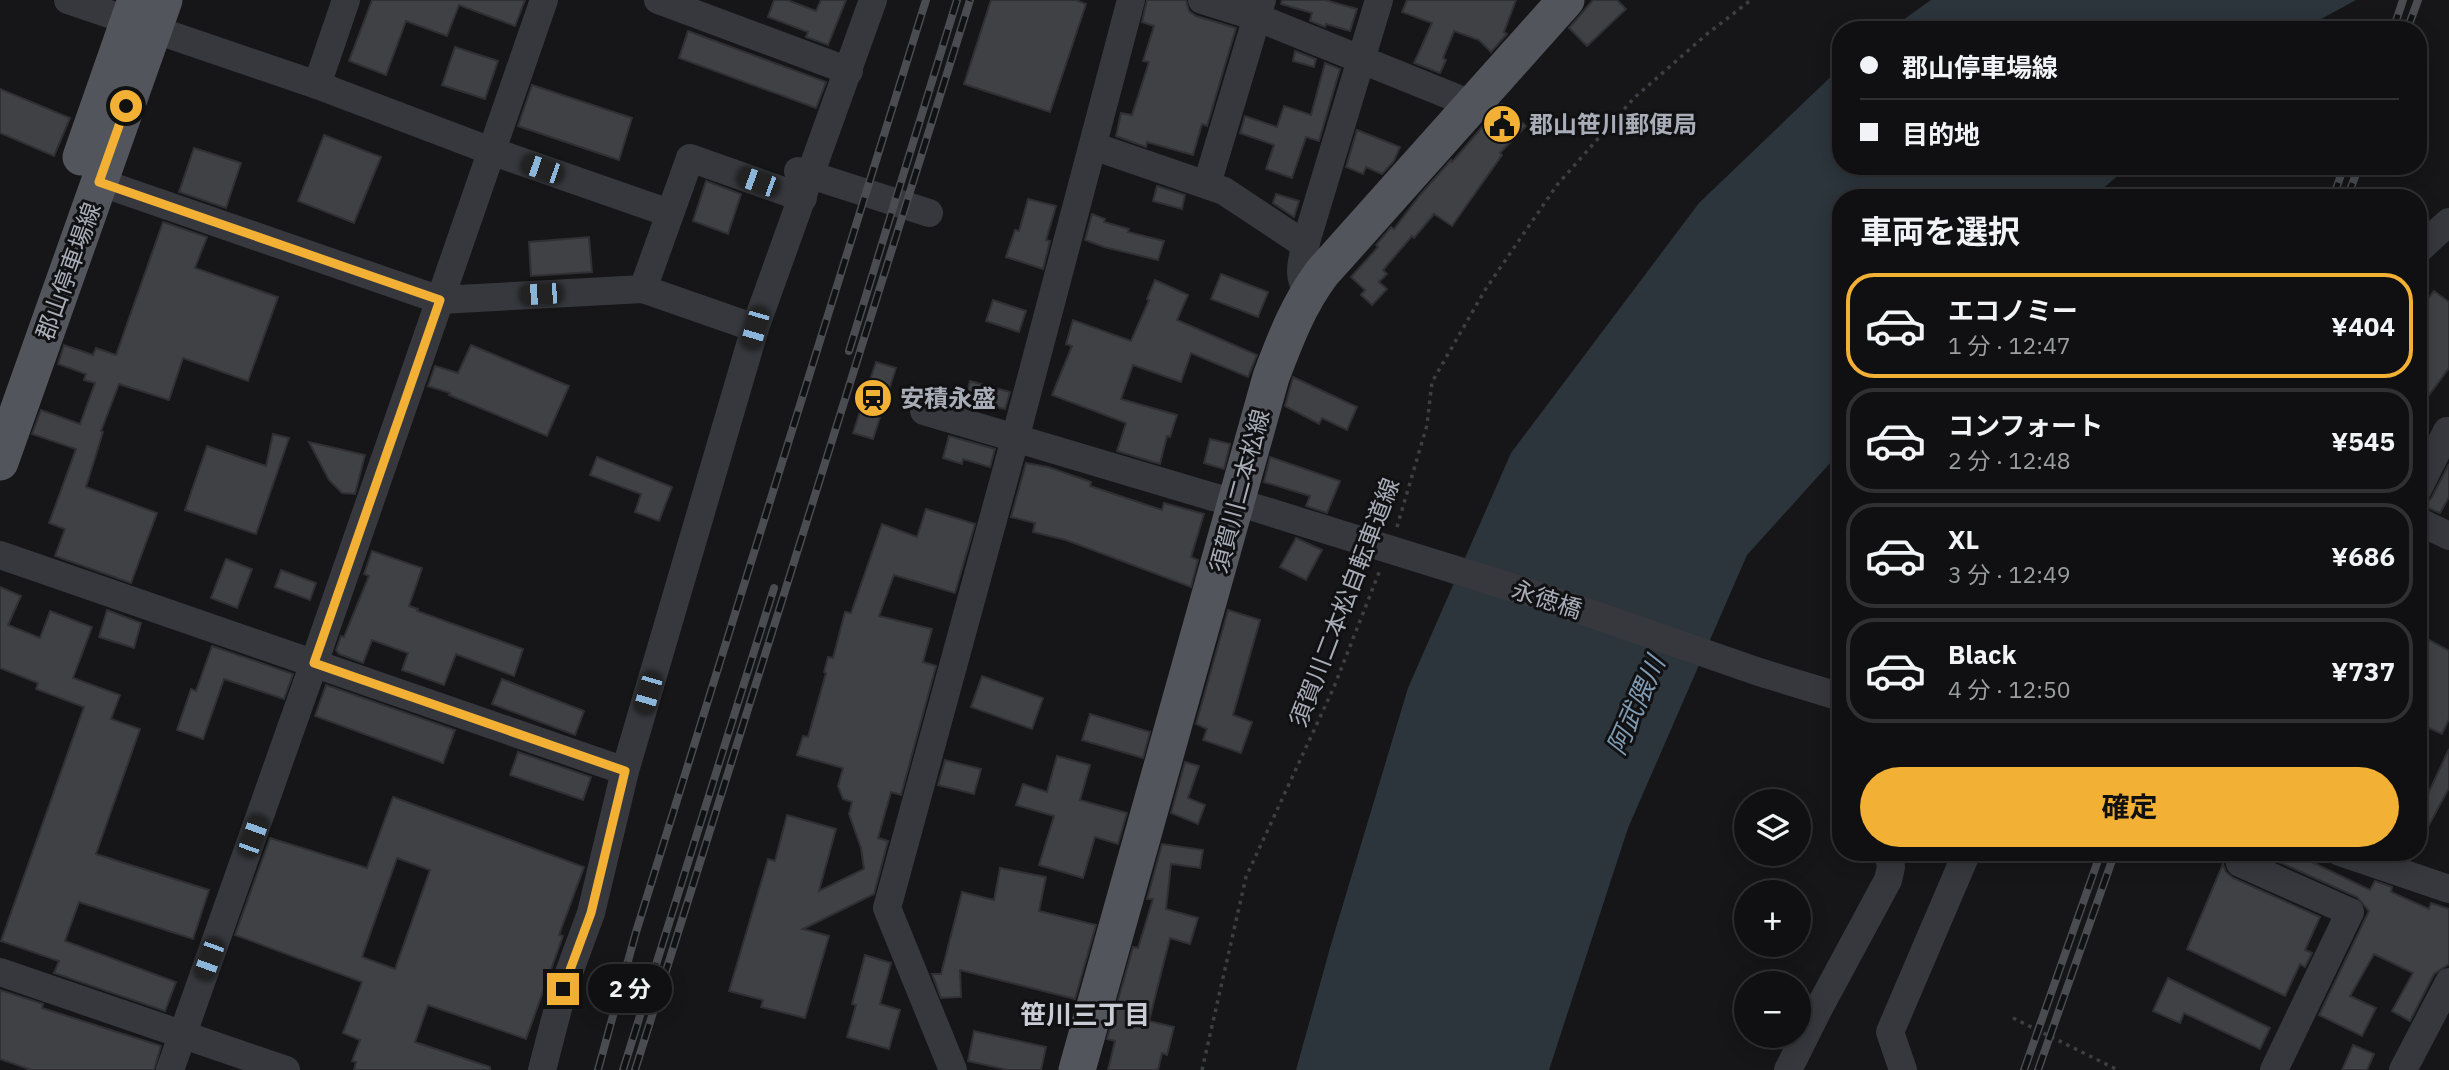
<!DOCTYPE html>
<html lang="ja">
<meta charset="utf-8">
<style>
body{margin:0;font-family:"IBM Plex Sans","Noto Sans JP",sans-serif;background:#1e1e20;color:#f1f3f6;height:100vh;display:flex;flex-direction:column;font-size:26px;white-space:nowrap}
*{box-sizing:border-box;margin:0}
p{font-size:23px;color:#9c9d9f}
.icon{flex:none;width:38px;height:38px;fill:none;stroke:currentColor;stroke-width:2;stroke-linecap:round;stroke-linejoin:round}
.map{position:relative;flex:1;overflow:hidden}
.side{position:absolute;left:1832px;top:189px;width:595px;height:672px;display:flex;flex-direction:column;background:#101012;border-radius:28px;box-shadow:0 4px 18px #0003,0 0 0 2px #303032}
.side>*{flex:none}
.top-card{position:absolute;left:1832px;top:21px;width:595px;height:154px;border-radius:28px;box-shadow:0 4px 18px #0003,0 0 0 2px #303032;display:grid;align-content:center;height:154px;padding:0 28px;background:#101012}
.fabs{position:absolute;left:1734px;top:789px;display:grid;gap:14px}
.fabs a{display:grid;place-items:center;width:77px;height:77px;border-radius:50%;background:#101012;box-shadow:0 4px 18px #0003,0 0 0 2px #303032;font-size:35px}
.end{position:absolute;width:32px;height:32px;margin:-16px;border:9px solid #f2b134;background:#111;box-shadow:0 0 0 4px #111}
.from{border-radius:50%}
.bubble{position:absolute;height:49px;border-radius:24px;background:#101012;box-shadow:0 4px 18px #0003,0 0 0 2px #303032;font-size:23px;font-weight:700;line-height:49px;text-align:center}
.car{position:absolute;width:21px;height:42px;margin:-21px -10px;border-radius:9px;box-shadow:0 0 5px 2px #0007;background:linear-gradient(#222 24%,#8ab4d8 0 40%,#222 0 76%,#8ab4d8 0 86%,#222 0)}
.top-card b{display:flex;align-items:center;gap:24px;height:66px;font-size:26px}
.top-card b+b{border-top:2px solid #303032}
.top-card i{width:18px;height:18px;background:#f1f3f6}
ul{padding:0;list-style:none}
li{display:flex;align-items:center;gap:21px;height:105px;margin:0 14px 10px;padding:0 14px;border:4px solid #303032;border-radius:28px}
li div{flex:1}
li b{display:block;font-size:26px}
li em{font-style:normal;font-weight:700}
li.selected{border-color:#f2b134}
li>.icon{width:63px;height:63px;stroke-width:1.5}
h2{padding:0 28px;font-size:32px;line-height:84px}
.action{display:flex;gap:14px;margin-top:auto;padding:14px 28px}
.action a{flex:1;height:80px;border-radius:42px;background:#f2b134;color:#111;font-size:28px;font-weight:700;line-height:80px;text-align:center}
.map>svg:first-child{display:block}
.water{fill:#2c353c}
.building{fill:#404145;stroke:#303034;stroke-width:2;fill-rule:evenodd}
.lines{fill:none;stroke-linecap:round;stroke-linejoin:round}
.path{stroke:#3d3f44;stroke-width:3.5;stroke-dasharray:3.5 5;stroke-linecap:butt}
.minor{stroke:#37383d;stroke-width:28}
.major{stroke:#53555c;stroke-width:37}
.rail-casing{stroke:#4a4c52;stroke-width:8}
.rail{stroke:#111113;stroke-width:5;stroke-dasharray:16;stroke-linecap:butt}
.route{stroke:#f2b134;stroke-width:9}
.labels{text-anchor:middle;dominant-baseline:central;stroke-width:6;stroke-linejoin:round;paint-order:stroke}
.poi-label{font-size:24px;font-weight:bold;fill:#a8adb8;stroke:#111113;text-anchor:start}
.street-label{font-size:24px;fill:#a8adb8;stroke:#111113}
.water-label{font-size:26px;font-style:italic;fill:#7f9bb3;stroke:#111113}
.neighbourhood-label{font-size:26px;font-weight:bold;fill:#c9ccd4;stroke:#111113}
</style>
<div class="map">
<svg width="2449" height="1070" viewBox="0 0 2449 1070">
<rect width="100%" height="100%" fill="#161618"/>
<g class="water">
<path d="M 1931,0 L 2356,0 L 2301,30 L 1889,30 Z"/>
<path d="M 1841,67 L 1841,166 L 2129,166 L 2092,198 L 1841,198 L 1841,451 L 1747,555 L 1628,828 L 1549,1070 L 1296,1070 L 1332,941 L 1408,688 L 1511,453 L 1699,203 Z"/>
</g>
<g class="building">
<path d="M 372,0 L 525,0 L 515,26 L 459,5 L 447,36 L 406,21 L 386,75 L 349,61 Z"/>
<path d="M 774,0 L 787,0 L 816,11 L 821,0 L 846,0 L 828,45 L 806,37 L 808,32 L 768,17 Z"/>
<path d="M 991,0 L 1076,0 L 1086,4 L 1050,112 L 964,84 Z"/>
<path d="M 1147,0 L 1186,0 L 1189,11 L 1196,16 L 1236,28 L 1207,126 L 1202,124 L 1193,155 L 1147,142 L 1146,147 L 1116,136 L 1121,113 L 1132,115 L 1149,62 L 1143,61 L 1154,26 L 1142,22 Z"/>
<path d="M 1282,0 L 1325,0 L 1357,9 L 1350,31 L 1326,24 L 1325,27 L 1310,21 L 1312,13 L 1281,4 Z"/>
<path d="M 1407,0 L 1516,0 L 1504,32 L 1507,34 L 1491,52 L 1479,40 L 1454,31 L 1443,58 L 1446,60 L 1440,73 L 1414,63 L 1432,23 L 1402,12 Z"/>
<path d="M 1593,0 L 1617,0 L 1626,9 L 1587,46 L 1569,28 Z"/>
<path d="M 688,31 L 826,82 L 816,108 L 679,58 Z"/>
<path d="M 455,47 L 498,61 L 485,99 L 442,85 Z"/>
<path d="M 1295,51 L 1316,59 L 1314,67 L 1293,61 Z"/>
<path d="M 1325,63 L 1340,69 L 1319,141 L 1306,137 L 1292,178 L 1266,169 L 1274,145 L 1240,133 L 1245,116 L 1277,127 L 1284,106 L 1311,115 Z"/>
<path d="M 532,85 L 632,118 L 619,160 L 518,126 Z"/>
<path d="M 0,89 L 70,118 L 54,156 L 0,133 Z"/>
<path d="M 1502,104 L 1526,126 L 1500,153 L 1502,155 L 1452,226 L 1434,214 L 1414,238 L 1412,236 L 1383,270 L 1387,274 L 1379,282 L 1387,289 L 1372,305 L 1361,295 L 1365,290 L 1351,277 L 1378,247 L 1376,245 L 1391,227 L 1394,229 L 1420,195 L 1451,160 L 1452,162 Z"/>
<path d="M 1357,130 L 1400,147 L 1394,161 L 1382,174 L 1366,167 L 1363,174 L 1346,167 Z"/>
<path d="M 324,135 L 381,157 L 354,223 L 298,201 Z"/>
<path d="M 194,148 L 241,163 L 226,208 L 179,192 Z"/>
<path d="M 706,181 L 741,194 L 728,234 L 693,221 Z"/>
<path d="M 1157,186 L 1185,195 L 1182,209 L 1153,201 Z"/>
<path d="M 1276,194 L 1299,201 L 1294,217 L 1273,203 Z"/>
<path d="M 1028,199 L 1056,206 L 1046,240 L 1050,241 L 1043,269 L 1006,257 L 1015,230 L 1019,231 Z"/>
<path d="M 1092,214 L 1105,219 L 1104,222 L 1129,229 L 1128,232 L 1164,241 L 1158,260 L 1104,247 L 1085,240 Z"/>
<path d="M 163,222 L 207,237 L 195,268 L 278,297 L 248,381 L 183,358 L 169,400 L 119,384 L 101,431 L 103,432 L 86,487 L 157,513 L 131,583 L 55,556 L 65,529 L 49,523 L 76,449 L 32,434 L 41,410 L 80,424 L 95,383 L 84,380 L 86,374 L 58,364 L 64,345 L 93,355 L 96,348 L 116,355 Z"/>
<path d="M 589,237 L 592,272 L 531,276 L 529,242 Z"/>
<path d="M 1221,274 L 1268,292 L 1258,317 L 1211,299 Z"/>
<path d="M 1155,280 L 1188,295 L 1177,320 L 1257,355 L 1248,377 L 1191,353 L 1181,382 L 1133,365 L 1121,399 L 1177,415 L 1170,437 L 1167,436 L 1160,464 L 1117,451 L 1126,423 L 1052,395 L 1072,346 L 1066,344 L 1073,320 L 1131,341 L 1149,300 L 1147,299 Z"/>
<path d="M 2434,291 L 2449,302 L 2449,368 L 2418,410 L 2418,312 Z"/>
<path d="M 993,300 L 1026,311 L 1019,332 L 986,321 Z"/>
<path d="M 471,345 L 569,386 L 547,436 L 449,395 L 450,393 L 428,386 L 435,366 L 458,373 Z"/>
<path d="M 876,362 L 896,368 L 873,439 L 853,433 Z"/>
<path d="M 1293,377 L 1357,407 L 1347,430 L 1322,418 L 1319,424 L 1285,406 Z"/>
<path d="M 970,381 L 1010,392 L 1005,409 L 965,399 Z"/>
<path d="M 273,434 L 289,438 L 256,534 L 185,510 L 207,446 L 266,466 Z"/>
<path d="M 949,436 L 995,449 L 990,467 L 963,459 L 962,464 L 943,458 Z"/>
<path d="M 1210,439 L 1230,444 L 1224,469 L 1204,463 Z"/>
<path d="M 309,442 L 365,455 L 355,494 L 342,493 L 329,480 Z"/>
<path d="M 597,457 L 672,487 L 659,521 L 635,512 L 641,494 L 590,475 Z"/>
<path d="M 1270,457 L 1340,481 L 1327,513 L 1306,506 L 1310,496 L 1264,482 Z"/>
<path d="M 1026,463 L 1048,467 L 1091,482 L 1090,486 L 1162,510 L 1164,503 L 1204,514 L 1191,557 L 1198,560 L 1191,587 L 1066,540 L 1033,532 L 1035,523 L 1011,517 Z"/>
<path d="M 2449,464 L 2449,497 L 2440,513 L 2421,505 L 2428,502 L 2432,497 Z"/>
<path d="M 926,509 L 975,524 L 955,593 L 894,575 L 879,616 L 932,629 L 923,662 L 936,666 L 901,795 L 891,792 L 878,838 L 888,841 L 874,894 L 803,929 L 829,936 L 805,1018 L 761,1007 L 763,1000 L 729,991 L 768,859 L 775,861 L 787,815 L 836,829 L 819,891 L 864,869 L 861,848 L 849,814 L 852,802 L 843,799 L 838,786 L 843,768 L 797,755 L 803,736 L 808,737 L 826,673 L 824,672 L 828,657 L 833,658 L 845,612 L 851,613 L 882,524 L 917,537 Z"/>
<path d="M 1296,538 L 1322,550 L 1306,580 L 1280,567 Z"/>
<path d="M 372,551 L 422,568 L 409,606 L 418,609 L 417,611 L 523,649 L 514,676 L 456,654 L 444,685 L 402,670 L 408,653 L 372,640 L 363,663 L 339,654 L 336,650 L 341,636 L 344,637 L 369,576 L 364,574 Z"/>
<path d="M 226,559 L 252,569 L 237,608 L 211,598 Z"/>
<path d="M 281,570 L 316,583 L 310,600 L 275,587 Z"/>
<path d="M 0,587 L 21,596 L 8,625 L 40,638 L 50,611 L 92,627 L 73,678 L 120,695 L 111,719 L 140,729 L 96,854 L 209,890 L 193,939 L 79,902 L 65,941 L 176,982 L 165,1011 L 54,973 L 59,961 L 1,941 L 84,707 L 36,689 L 38,683 L 0,668 Z"/>
<path d="M 107,610 L 141,623 L 134,648 L 99,637 Z"/>
<path d="M 1228,610 L 1260,620 L 1233,715 L 1252,722 L 1241,753 L 1203,740 L 1207,729 L 1196,724 Z"/>
<path d="M 2424,637 L 2449,651 L 2449,719 L 2442,734 L 2418,723 L 2418,646 Z"/>
<path d="M 212,646 L 293,674 L 284,699 L 224,679 L 203,739 L 177,730 L 191,689 L 196,691 Z"/>
<path d="M 982,676 L 1043,698 L 1032,729 L 971,707 Z"/>
<path d="M 502,679 L 584,711 L 575,735 L 492,704 Z"/>
<path d="M 326,685 L 455,730 L 443,763 L 315,716 Z"/>
<path d="M 1090,714 L 1150,732 L 1143,758 L 1082,740 Z"/>
<path d="M 2449,749 L 2449,788 L 2418,845 L 2418,791 L 2427,796 Z"/>
<path d="M 518,752 L 591,777 L 583,800 L 510,775 Z"/>
<path d="M 1057,756 L 1090,765 L 1080,800 L 1127,813 L 1118,844 L 1095,837 L 1083,878 L 1039,865 L 1054,816 L 1016,805 L 1023,784 L 1047,792 Z"/>
<path d="M 945,760 L 981,769 L 974,794 L 938,785 Z"/>
<path d="M 1185,762 L 1199,766 L 1188,798 L 1205,805 L 1198,824 L 1171,813 Z"/>
<path d="M 393,797 L 584,867 L 559,935 L 563,936 L 526,1039 L 428,1005 L 415,1042 L 490,1067 L 490,1070 L 354,1070 L 356,1062 L 352,1061 L 360,1040 L 343,1033 L 362,982 L 235,935 L 270,838 L 367,868 ZM 397,858 L 430,870 L 395,969 L 362,957 Z"/>
<path d="M 1162,844 L 1203,850 L 1200,868 L 1171,864 L 1166,909 L 1198,918 L 1190,944 L 1170,938 L 1149,1021 L 1174,1027 L 1167,1055 L 1162,1053 L 1158,1070 L 1108,1070 L 1115,1041 L 1107,1039 L 1133,947 L 1138,948 L 1153,899 L 1147,899 Z"/>
<path d="M 2257,852 L 2291,852 L 2370,890 L 2375,881 L 2392,887 L 2391,892 L 2429,909 L 2431,903 L 2449,909 L 2449,964 L 2434,974 L 2410,1021 L 2392,1011 L 2413,973 L 2374,954 L 2350,996 L 2376,1008 L 2362,1036 L 2319,1015 L 2369,911 L 2357,897 Z"/>
<path d="M 2223,864 L 2226,872 L 2233,878 L 2320,917 L 2305,950 L 2312,953 L 2305,967 L 2300,964 L 2285,996 L 2187,949 Z"/>
<path d="M 1000,868 L 1046,877 L 1039,911 L 1096,925 L 1075,999 L 960,970 L 961,997 L 941,998 L 932,974 L 941,974 L 962,892 L 994,900 Z"/>
<path d="M 865,955 L 891,963 L 880,1004 L 900,1010 L 889,1049 L 847,1037 L 856,1005 L 852,1004 Z"/>
<path d="M 2168,978 L 2270,1028 L 2260,1049 L 2184,1013 L 2180,1023 L 2153,1011 Z"/>
<path d="M 0,990 L 43,1004 L 42,1008 L 161,1046 L 154,1070 L 31,1070 L 0,1059 Z"/>
<path d="M 974,1031 L 1046,1047 L 1041,1070 L 1008,1070 L 968,1061 Z"/>
<path d="M 2353,1045 L 2374,1054 L 2367,1070 L 2342,1070 Z"/>
</g>
<g class="lines">
<g class="path">
<path d="M 1397,527 L 1427,425 L 1432,382 L 1485,290 L 1557,185 L 1634,98 L 1707,34 L 1751,0"/>
<path d="M 2013,1018 L 2118,1070"/>
<path d="M 1202,1070 L 1246,877 L 1334,687 L 1380,570"/>
</g>
<g class="minor">
<path d="M 68,0 L 317,85 L 491,151 L 669,213"/>
<path d="M 658,0 L 849,71"/>
<path d="M 1202,0 L 1256,17 L 1471,104"/>
<path d="M 317,85 L 346,0"/>
<path d="M 1093,146 L 1224,191 L 1298,240 L 1306,242"/>
<path d="M 798,171 L 929,213"/>
<path d="M 99,182 L 440,300 L 643,289"/>
<path d="M 1207,184 L 1262,0"/>
<path d="M 2418,250 L 2449,222"/>
<path d="M 1309,292 C 1295,276 1303,260 1306,242 L 1379,0"/>
<path d="M 755,328 L 643,289 L 690,158 L 803,198"/>
<path d="M 924,411 L 1213,497 L 1237,502 L 1543,597 L 1759,672 L 1841,697"/>
<path d="M 2418,489 L 2447,431 L 2449,431"/>
<path d="M 2418,521 L 2449,536"/>
<path d="M 0,555 L 625,771"/>
<path d="M 2340,852 L 2449,889"/>
<path d="M 2240,863 L 2350,912 L 2274,1070"/>
<path d="M 0,972 L 286,1070"/>
<path d="M 170,1070 L 314,663 L 544,0"/>
<path d="M 542,1070 L 563,989 L 591,913 L 625,771 L 755,328 L 873,0"/>
<path d="M 953,1070 L 887,908 L 1015,439 L 1131,0"/>
<path d="M 1788,1070 L 1819,1008 L 1888,880 L 1891,867 L 1888,852"/>
<path d="M 1903,1070 L 1890,1032 L 1967,852"/>
<path d="M 2403,1070 L 2449,982"/>
</g>
<g class="major">
<path d="M 81,157 L 136,0"/>
<path d="M 0,462 L 164,0"/>
<path d="M 1077,1070 L 1271,377 C 1285,340 1298,305 1322,273 L 1566,0"/>
</g>
<defs>
<g id="rail">
<path d="M 2393,30 L 2403,0"/>
<path d="M 2407,30 L 2418,0"/>
<path d="M 2333,198 L 2344,166"/>
<path d="M 2347,198 L 2359,166"/>
<path d="M 849,351 L 957,0"/>
<path d="M 598,1070 L 636,932 L 926,0"/>
<path d="M 623,1070 L 774,588"/>
<path d="M 635,1070 L 970,0"/>
<path d="M 2024,1070 L 2101,852"/>
<path d="M 2038,1070 L 2115,852"/>
</g>
</defs>
<use href="#rail" class="rail-casing"/>
<use href="#rail" class="rail"/>
</g>
<g class="lines">
<path class="route" d="M 126,106 L 99,182 L 440,300 L 314,663 L 625,771 L 591,913 L 563,989"/>
</g>
<defs>
<symbol id="civic-disc" viewBox="-11 -11 22 22"><circle r="9.5" fill="#f2b134" stroke="#111113"/><path d="M-.6-6.5H3V-4.5H.6V-3L4-1V1h2V6H-6V1h2V-1L-.6-3ZM-1.2 2.5V6h2.4V2.5Z" fill="#111"/></symbol>
<symbol id="station-disc" viewBox="-11 -11 22 22"><circle r="9.5" fill="#f2b134" stroke="#111113"/><path d="M-3-6H3Q5-6 5-4V2Q5 4 3 4L4.5 6H3L1.5 4h-3L-3 6H-4.5L-3 4Q-5 4-5 2V-4Q-5-6-3-6ZM-3.5-4v3h7v-3ZM-3.5 1v1.5H-2V1ZM2 1v1.5H3.5V1Z" fill="#111"/></symbol>
</defs>
<g fill-rule="evenodd">
<use href="#civic-disc" x="1480" y="102" width="44" height="44"/>
<use href="#station-disc" x="851" y="376" width="44" height="44"/>
</g>
<g class="labels">
<g class="poi-label">
<text x="1529" y="124">郡山笹川郵便局</text>
<text x="900" y="398">安積永盛</text>
</g>
<g class="street-label">
<text transform="translate(68 271) rotate(-70)">郡山停車場線</text>
<text transform="translate(1239 491) rotate(-75)">須賀川二本松線</text>
<text transform="translate(1547 599) rotate(18)">永徳橋</text>
<text transform="translate(1344 602) rotate(-69)">須賀川二本松自転車道線</text>
</g>
<g class="water-label">
<text transform="translate(1635 705) rotate(-66)">阿武隈川</text>
</g>
<g class="neighbourhood-label">
<text x="1085" y="1014">笹川三丁目</text>
</g>
</g>
</svg>
<div class="fabs">
<a><svg class="icon" aria-label="layers" viewBox="0 0 24 24"><path d="M12 4l9 5-9 5-9-5zM3 14l9 5 9-5"/></svg></a>
<a>+</a>
<a>−</a>
</div>
<i class="end from" style="left:126px;top:106px"></i>
<i class="end" style="left:563px;top:989px"></i>
<div class="bubble" style="left:588px;top:964px;width:84px">2 分</div>
<i class="car" style="left:542px;top:169px;rotate:289deg"></i>
<i class="car" style="left:758px;top:182px;rotate:290deg"></i>
<i class="car" style="left:541px;top:294px;rotate:267deg"></i>
<i class="car" style="left:755px;top:328px;rotate:196deg"></i>
<i class="car" style="left:648px;top:693px;rotate:196deg"></i>
<i class="car" style="left:253px;top:836px;rotate:20deg"></i>
<i class="car" style="left:209px;top:959px;rotate:200deg"></i>
<div class="top-card">
<b><i class="from"></i>郡山停車場線</b>
<b><i></i>目的地</b>
</div>
<section class="side">
<h2>車両を選択</h2>
<ul>
<li class="selected"><svg class="icon" aria-label="car" viewBox="0 0 24 24"><path d="M5 17H2v-5l4-1 3-4h7l3 4 3 1v5h-3M9 17h6M6 11h13"/><circle cx="7" cy="17" r="2"/><circle cx="17" cy="17" r="2"/></svg><div><b>エコノミー</b><p>1 分 · 12:47</p></div><em>¥404</em></li>
<li><svg class="icon" aria-label="car" viewBox="0 0 24 24"><path d="M5 17H2v-5l4-1 3-4h7l3 4 3 1v5h-3M9 17h6M6 11h13"/><circle cx="7" cy="17" r="2"/><circle cx="17" cy="17" r="2"/></svg><div><b>コンフォート</b><p>2 分 · 12:48</p></div><em>¥545</em></li>
<li><svg class="icon" aria-label="car" viewBox="0 0 24 24"><path d="M5 17H2v-5l4-1 3-4h7l3 4 3 1v5h-3M9 17h6M6 11h13"/><circle cx="7" cy="17" r="2"/><circle cx="17" cy="17" r="2"/></svg><div><b>XL</b><p>3 分 · 12:49</p></div><em>¥686</em></li>
<li><svg class="icon" aria-label="car" viewBox="0 0 24 24"><path d="M5 17H2v-5l4-1 3-4h7l3 4 3 1v5h-3M9 17h6M6 11h13"/><circle cx="7" cy="17" r="2"/><circle cx="17" cy="17" r="2"/></svg><div><b>Black</b><p>4 分 · 12:50</p></div><em>¥737</em></li>
</ul>
<div class="action"><a>確定</a></div>
</section>
</div>
